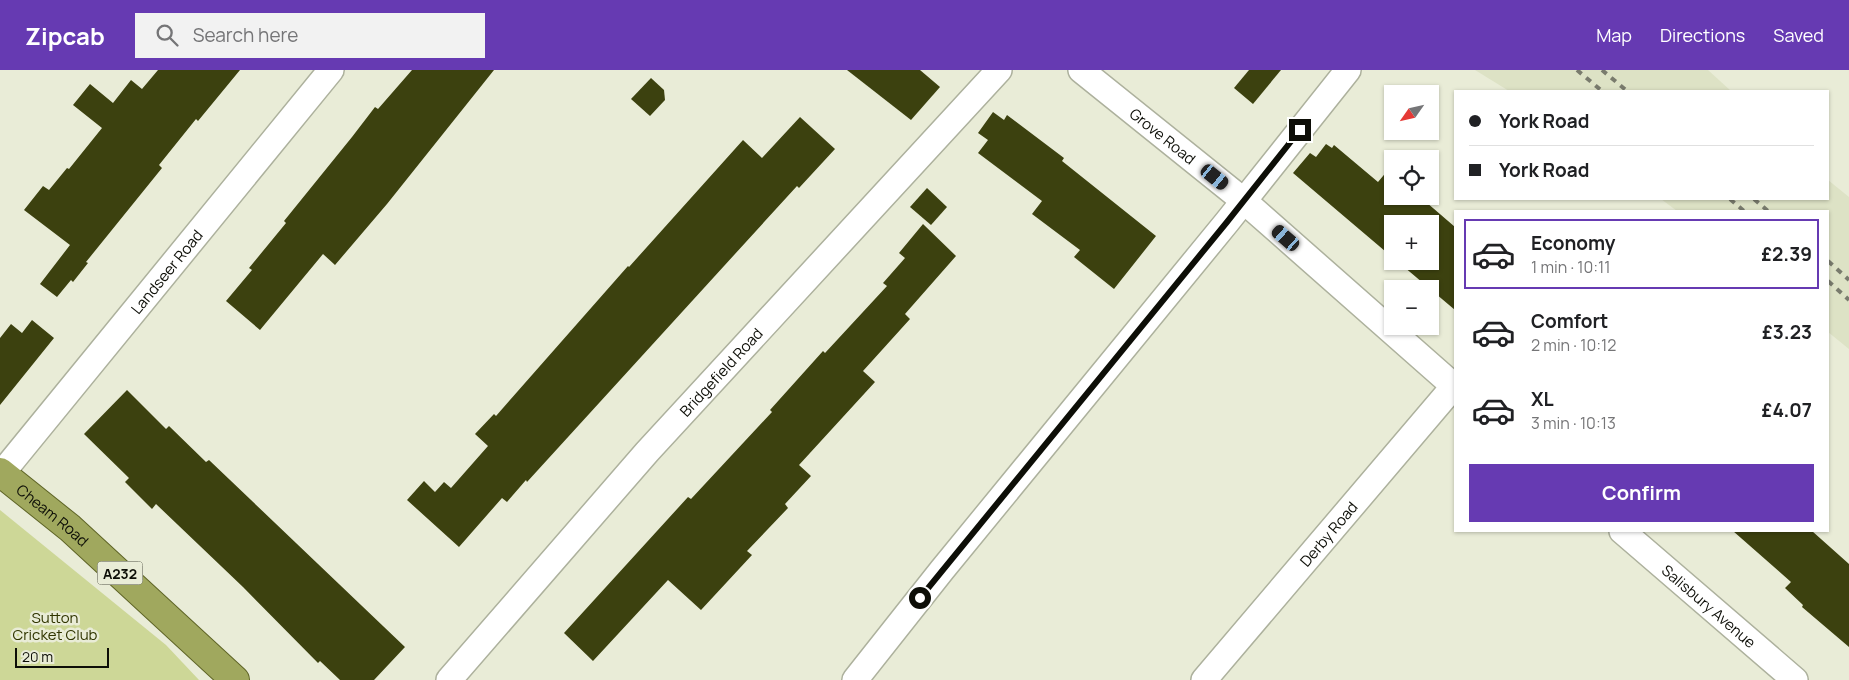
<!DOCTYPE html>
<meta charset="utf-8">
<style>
body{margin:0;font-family:Manrope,sans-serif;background:#f2f2f2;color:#202124;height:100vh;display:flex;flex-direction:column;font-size:19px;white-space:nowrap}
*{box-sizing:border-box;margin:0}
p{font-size:16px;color:#757577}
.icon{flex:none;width:28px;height:28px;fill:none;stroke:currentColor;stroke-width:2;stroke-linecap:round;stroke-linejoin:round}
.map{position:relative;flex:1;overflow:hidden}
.details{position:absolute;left:1454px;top:140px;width:375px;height:322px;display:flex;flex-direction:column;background:#fff;border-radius:0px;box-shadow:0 1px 4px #0004}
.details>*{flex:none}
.hud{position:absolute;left:1454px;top:20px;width:375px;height:110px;border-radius:0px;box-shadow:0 1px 4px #0004;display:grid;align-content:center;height:110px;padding:0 15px;background:#fff}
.needle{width:32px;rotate:236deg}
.fabs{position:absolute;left:1384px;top:15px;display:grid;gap:10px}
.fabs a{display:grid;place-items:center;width:55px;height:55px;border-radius:0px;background:#fff;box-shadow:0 1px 4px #0004;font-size:25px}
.scale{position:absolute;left:15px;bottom:12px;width:94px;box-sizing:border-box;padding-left:5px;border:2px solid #0d0e07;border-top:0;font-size:14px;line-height:18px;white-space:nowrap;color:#0d0e07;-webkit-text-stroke:4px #e9ecd7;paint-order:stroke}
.end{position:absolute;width:22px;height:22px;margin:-11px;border:6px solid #0d0e07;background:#fff;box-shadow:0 0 0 2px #fff}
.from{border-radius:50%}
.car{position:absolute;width:15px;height:30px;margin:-15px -8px;border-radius:6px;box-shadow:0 0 4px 1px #0007;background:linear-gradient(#222 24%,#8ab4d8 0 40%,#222 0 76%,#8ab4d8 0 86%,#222 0)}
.hud b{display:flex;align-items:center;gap:18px;height:48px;font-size:19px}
.hud b+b{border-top:1px solid #e0e0e0}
.hud i{width:12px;height:12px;background:#202124}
ul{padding:9px 0 0;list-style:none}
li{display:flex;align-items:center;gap:15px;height:70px;margin:0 10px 8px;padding:0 5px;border:2px solid transparent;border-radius:0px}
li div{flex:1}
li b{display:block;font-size:19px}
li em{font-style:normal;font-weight:700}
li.selected{border-color:#663ab2}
li>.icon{width:45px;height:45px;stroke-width:1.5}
.action{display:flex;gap:10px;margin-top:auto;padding:10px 15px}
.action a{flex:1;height:58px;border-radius:0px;background:#663ab2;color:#fff;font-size:20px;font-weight:700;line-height:58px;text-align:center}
header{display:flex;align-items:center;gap:30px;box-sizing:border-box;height:70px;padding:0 25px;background:#663ab2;color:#fff}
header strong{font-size:24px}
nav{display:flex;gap:28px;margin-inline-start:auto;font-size:18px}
.search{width:350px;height:45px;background:#f2f2f2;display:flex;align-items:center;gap:12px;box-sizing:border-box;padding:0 18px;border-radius:0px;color:#757577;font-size:19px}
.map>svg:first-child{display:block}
.built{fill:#dde2c5}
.green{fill:#cdd797}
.building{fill:#3c410f}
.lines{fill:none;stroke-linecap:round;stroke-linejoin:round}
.minor-casing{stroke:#adb19d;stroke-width:28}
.trunk-casing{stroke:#5e6426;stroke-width:30}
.minor{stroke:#fff;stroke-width:25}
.trunk{stroke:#a0a85e;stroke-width:28}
.rail{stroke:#797b6d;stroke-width:4;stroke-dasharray:6 6;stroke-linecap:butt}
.route{stroke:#0d0e07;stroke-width:6}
.labels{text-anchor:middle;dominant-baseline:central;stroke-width:5;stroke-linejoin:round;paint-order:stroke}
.shield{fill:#e9ecd7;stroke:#4f5145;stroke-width:1}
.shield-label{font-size:14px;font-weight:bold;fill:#0d0e07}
.street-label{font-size:15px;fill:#0d0e07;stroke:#e9ecd7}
.park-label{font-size:15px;fill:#303500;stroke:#e9ecd7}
</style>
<header>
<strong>Zipcab</strong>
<div class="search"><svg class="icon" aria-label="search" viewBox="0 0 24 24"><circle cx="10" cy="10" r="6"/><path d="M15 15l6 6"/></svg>Search here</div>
<nav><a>Map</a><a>Directions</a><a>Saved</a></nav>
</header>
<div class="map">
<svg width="1849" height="610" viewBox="0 0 1849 610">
<rect width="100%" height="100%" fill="#e9ecd7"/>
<g class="built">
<path d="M 1475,0 L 1708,0 L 1731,21 L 1509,21 Z"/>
<path d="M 1828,110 L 1849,127 L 1849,279 L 1828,262 L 1828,141 L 1677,141 L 1661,129 L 1828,129 Z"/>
</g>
<path class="green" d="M 0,440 L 166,575 L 199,610 L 0,610 Z"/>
<g class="building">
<path d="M 158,0 L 240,0 L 198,51 L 196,49 L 159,95 L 162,98 L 86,192 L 88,193 L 73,212 L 71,210 L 57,227 L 40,214 L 70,175 L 24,140 L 43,116 L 49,120 L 67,98 L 69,99 L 102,58 L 73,35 L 90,14 L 113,33 L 131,10 L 142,19 Z"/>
<path d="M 412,0 L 494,0 L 387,134 L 335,195 L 323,184 L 260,260 L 226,231 L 252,200 L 249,198 L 286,153 L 284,151 L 352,67 L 375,37 L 378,39 Z"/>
<path d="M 847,0 L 920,0 L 940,17 L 911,50 Z"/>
<path d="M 1249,0 L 1281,0 L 1253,34 L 1234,18 Z"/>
<path d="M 651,8 L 664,20 L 665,30 L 650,46 L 631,29 Z"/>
<path d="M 993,42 L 1004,50 L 1007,45 L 1064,88 L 1062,91 L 1156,166 L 1114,219 L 1074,187 L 1080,180 L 1032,144 L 1042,131 L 978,83 L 988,70 L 978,63 Z"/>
<path d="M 800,47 L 835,79 L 799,118 L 797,116 L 527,412 L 526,410 L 507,432 L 502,428 L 459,477 L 407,430 L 424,411 L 435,422 L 444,412 L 451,418 L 488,376 L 475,364 L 494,344 L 496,346 L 628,196 L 629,197 L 743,70 L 762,88 Z"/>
<path d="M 1326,74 L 1332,78 L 1334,75 L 1378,112 L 1388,100 L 1391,103 L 1392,102 L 1392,126 L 1419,126 L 1455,157 L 1455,240 L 1397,191 L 1430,191 L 1430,154 L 1392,154 L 1392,187 L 1293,103 L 1310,83 L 1316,87 Z"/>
<path d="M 927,118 L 947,137 L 931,155 L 910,137 Z"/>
<path d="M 923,154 L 956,186 L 905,244 L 910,249 L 863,301 L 875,312 L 799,395 L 811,406 L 785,434 L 788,438 L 747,481 L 752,485 L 701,540 L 668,510 L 593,591 L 564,563 L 688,427 L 691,429 L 772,342 L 770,340 L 823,281 L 825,283 L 887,216 L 883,213 L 905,188 L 899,183 Z"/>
<path d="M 32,250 L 54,268 L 0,335 L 0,268 L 11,254 L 22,263 Z"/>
<path d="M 127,320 L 166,359 L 169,356 L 206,392 L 209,390 L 405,577 L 374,610 L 340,610 L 320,591 L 318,593 L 243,517 L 156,434 L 152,439 L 125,412 L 129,408 L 84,364 Z"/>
<path d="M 1733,461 L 1812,461 L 1849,494 L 1849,577 L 1802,537 L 1803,535 L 1785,518 L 1791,512 Z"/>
</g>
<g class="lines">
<defs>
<g id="minor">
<path id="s1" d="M 1081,0 L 1244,131 L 1455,317"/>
<path id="s2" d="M 2,403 L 331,0"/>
<path id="s3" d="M 1622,461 L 1795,610"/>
<path id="s4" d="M 449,610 L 647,382 L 999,0"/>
<path d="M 855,610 L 942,500 L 1227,152 L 1348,0"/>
<path id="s5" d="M 1204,610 L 1454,316"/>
</g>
<g id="trunk">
<path id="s6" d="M 0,402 L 70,458 L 235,610"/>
</g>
</defs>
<use href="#minor" class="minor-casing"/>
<use href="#trunk" class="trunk-casing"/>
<use href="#minor" class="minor"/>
<use href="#trunk" class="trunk"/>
<g class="rail">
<path d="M 1577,0 L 1602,21"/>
<path d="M 1602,0 L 1627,21"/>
<path d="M 1730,129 L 1744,141"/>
<path d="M 1754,129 L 1768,141"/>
<path d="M 1828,191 L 1849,210"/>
<path d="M 1828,211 L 1849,230"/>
</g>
</g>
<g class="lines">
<path class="route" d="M 920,528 L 1227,152 L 1300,60"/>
</g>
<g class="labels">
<rect class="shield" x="97.5" y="491.5" width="45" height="23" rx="4"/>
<g class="shield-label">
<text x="120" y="503">A232</text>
</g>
<g class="street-label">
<text stroke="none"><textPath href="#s1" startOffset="105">Grove Road</textPath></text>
<text stroke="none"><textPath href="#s2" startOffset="260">Landseer Road</textPath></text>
<text stroke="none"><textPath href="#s4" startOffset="411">Bridgefield Road</textPath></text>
<text stroke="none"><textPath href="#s6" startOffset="68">Cheam Road</textPath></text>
<text stroke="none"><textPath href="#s5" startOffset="192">Derby Road</textPath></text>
<text stroke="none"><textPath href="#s3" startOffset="115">Salisbury Avenue</textPath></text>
</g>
<g class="park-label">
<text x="55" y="547">Sutton<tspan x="55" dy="17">Cricket Club</tspan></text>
</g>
</g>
</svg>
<div class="fabs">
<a><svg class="needle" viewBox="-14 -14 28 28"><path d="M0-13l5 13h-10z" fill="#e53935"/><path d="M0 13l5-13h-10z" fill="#757577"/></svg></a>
<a><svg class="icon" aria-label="locate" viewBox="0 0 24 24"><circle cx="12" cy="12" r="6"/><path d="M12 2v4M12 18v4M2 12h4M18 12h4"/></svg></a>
<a>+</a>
<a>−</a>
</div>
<div class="scale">20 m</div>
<i class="end from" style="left:920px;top:528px"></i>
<i class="end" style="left:1300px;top:60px"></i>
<i class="car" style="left:1215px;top:107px;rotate:129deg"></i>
<i class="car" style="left:1286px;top:168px;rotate:311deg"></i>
<div class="hud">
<b><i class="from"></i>York Road</b>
<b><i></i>York Road</b>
</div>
<section class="details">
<ul>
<li class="selected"><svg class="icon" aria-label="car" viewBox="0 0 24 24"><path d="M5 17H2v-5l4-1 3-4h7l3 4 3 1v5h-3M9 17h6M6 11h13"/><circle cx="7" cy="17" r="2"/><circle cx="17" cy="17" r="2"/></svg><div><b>Economy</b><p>1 min · 10:11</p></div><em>£2.39</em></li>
<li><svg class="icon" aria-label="car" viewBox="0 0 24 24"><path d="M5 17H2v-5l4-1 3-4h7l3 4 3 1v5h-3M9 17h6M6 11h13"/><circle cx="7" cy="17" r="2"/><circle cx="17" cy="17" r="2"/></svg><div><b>Comfort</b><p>2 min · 10:12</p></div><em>£3.23</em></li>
<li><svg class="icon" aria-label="car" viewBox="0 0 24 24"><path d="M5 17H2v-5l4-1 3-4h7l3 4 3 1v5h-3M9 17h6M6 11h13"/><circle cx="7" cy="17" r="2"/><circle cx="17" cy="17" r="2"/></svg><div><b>XL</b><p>3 min · 10:13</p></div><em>£4.07</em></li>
</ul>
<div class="action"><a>Confirm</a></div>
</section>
</div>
